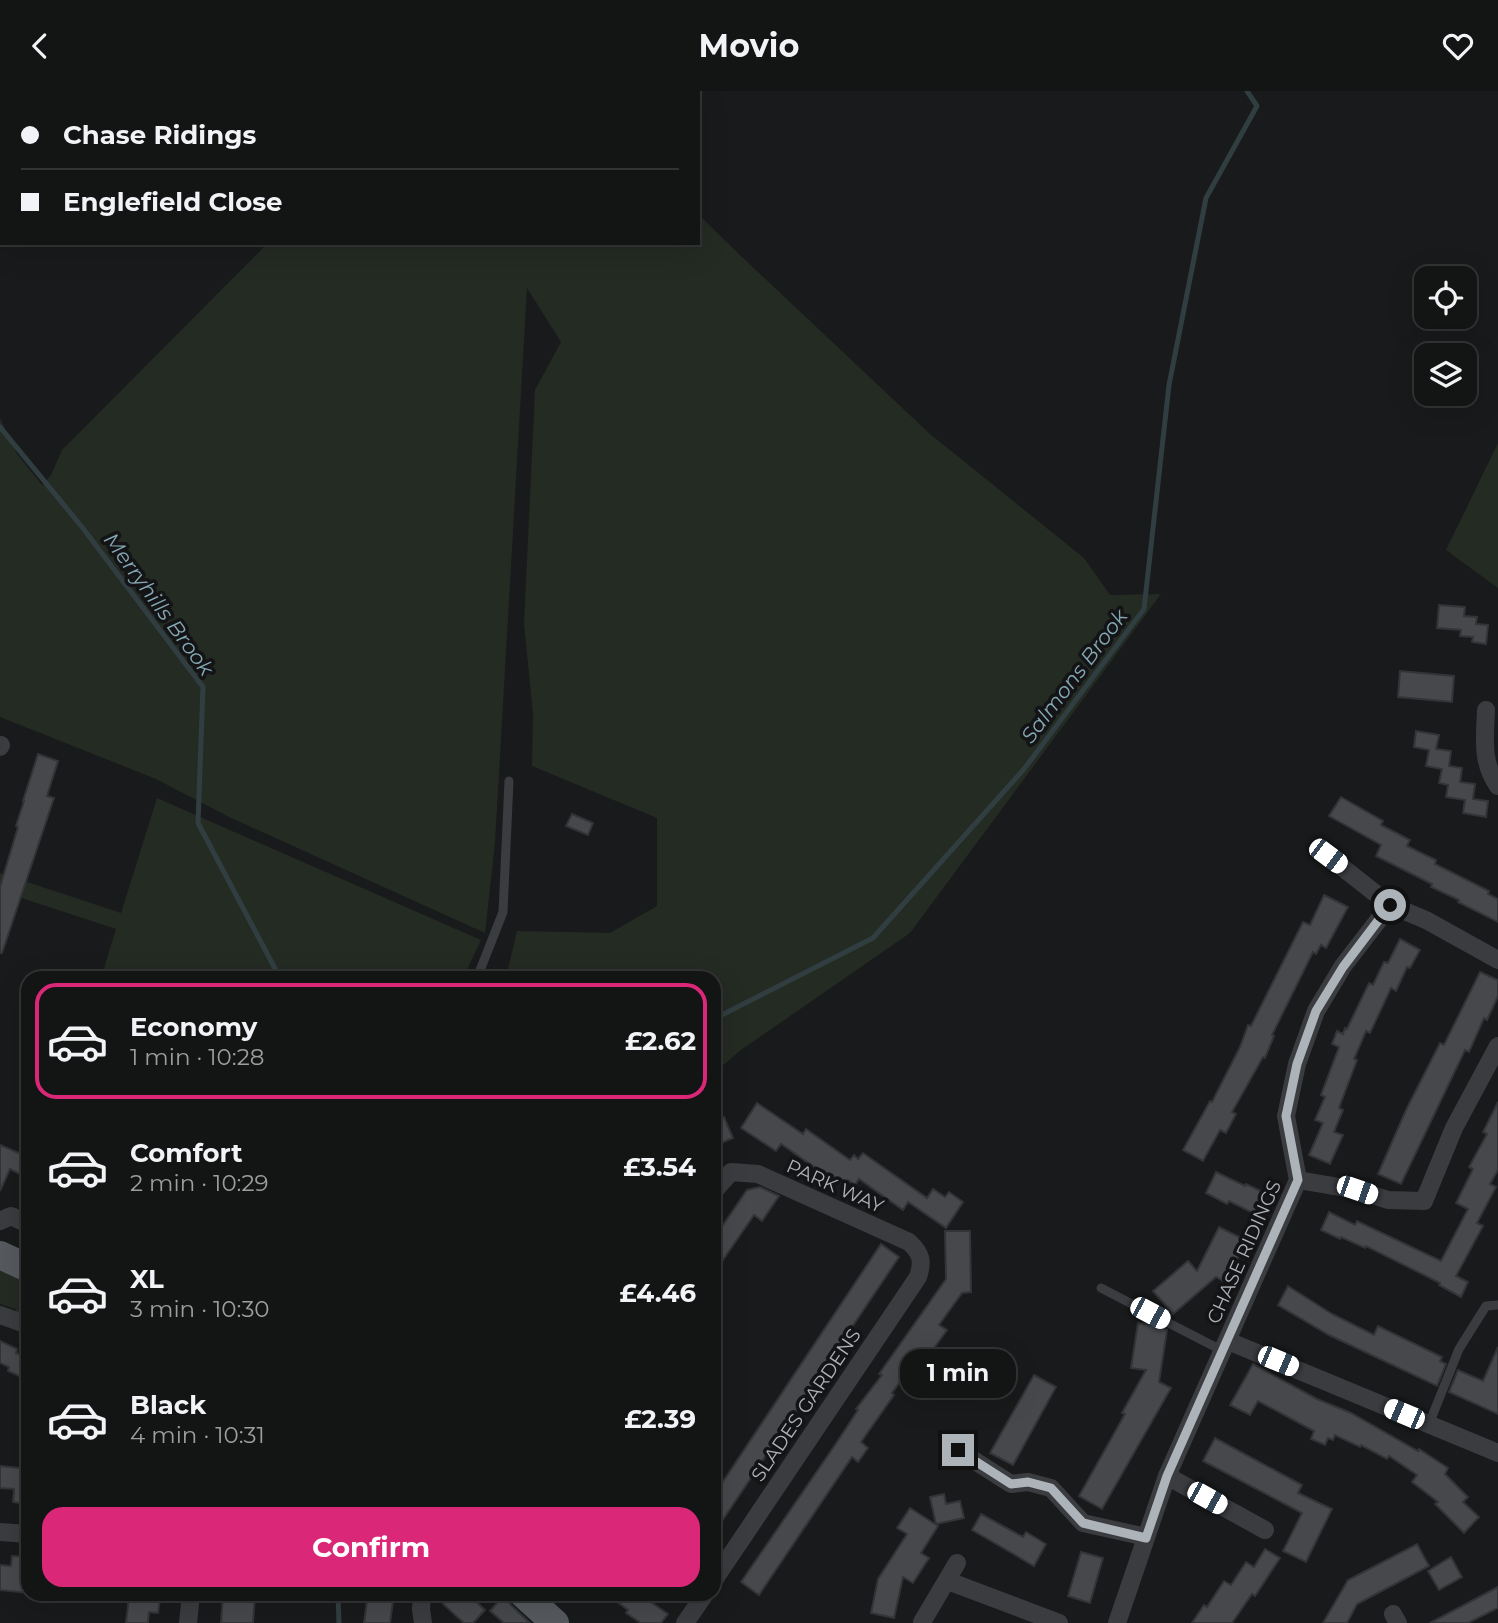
<!DOCTYPE html>
<meta charset="utf-8">
<style>
body{margin:0;font-family:Montserrat,sans-serif;background:#1c1d1d;color:#f1f3f6;height:100vh;display:flex;flex-direction:column;font-size:26px;white-space:nowrap}
*{box-sizing:border-box;margin:0}
p{font-size:23px;color:#9d9ea0}
.icon{flex:none;width:38px;height:38px;fill:none;stroke:currentColor;stroke-width:2;stroke-linecap:round;stroke-linejoin:round}
.map{position:relative;flex:1;overflow:hidden}
.details{position:absolute;left:21px;top:880px;width:700px;height:630px;display:flex;flex-direction:column;background:#131414;border-radius:21px;box-shadow:0 7px 28px #0002,0 0 0 2px #323334}
.details>*{flex:none}
.hud{position:absolute;left:0px;top:0px;width:700px;height:154px;box-shadow:0 7px 28px #0002,0 0 0 2px #323334;display:grid;align-content:center;height:154px;padding:0 21px;background:#131414}
.tools{position:absolute;left:1414px;top:175px;display:grid;gap:14px}
.tools a{display:grid;place-items:center;width:63px;height:63px;border-radius:14px;background:#131414;box-shadow:0 7px 28px #0002,0 0 0 2px #323334;font-size:35px}
.end{position:absolute;width:32px;height:32px;margin:-16px;border:9px solid #acb4ba;background:#111;box-shadow:0 0 0 4px #111}
.from{border-radius:50%}
.bubble{position:absolute;height:49px;border-radius:21px;background:#131414;box-shadow:0 7px 28px #0002,0 0 0 2px #323334;font-size:23px;font-weight:700;line-height:49px;text-align:center}
.car{position:absolute;width:21px;height:42px;margin:-21px -10px;border-radius:9px;box-shadow:0 0 5px 2px #0007;background:linear-gradient(#fff 24%,#345 0 40%,#fff 0 76%,#345 0 86%,#fff 0)}
.hud b{display:flex;align-items:center;gap:24px;height:66px;font-size:26px}
.hud b+b{border-top:2px solid #323334}
.hud i{width:18px;height:18px;background:#f1f3f6}
ul{padding:12px 0 0;list-style:none}
li{display:flex;align-items:center;gap:21px;height:116px;margin:0 14px 10px;padding:0 7px;border:4px solid transparent;border-radius:21px}
li div{flex:1}
li b{display:block;font-size:26px}
li em{font-style:normal;font-weight:700}
li.active{border-color:#db2777}
li>.icon{width:63px;height:63px;stroke-width:1.5}
.primary-button{display:flex;gap:14px;margin-top:auto;padding:14px 21px}
.primary-button a{flex:1;height:80px;border-radius:21px;background:#db2777;color:#fff;font-size:28px;font-weight:700;line-height:80px;text-align:center}
header{display:flex;justify-content:space-between;align-items:center;height:91px;padding:0 21px;background:#131414;font-size:32px;font-weight:700}
.map>svg:first-child{display:block}
.green{fill:#242b23}
.lines{fill:none;stroke-linecap:round;stroke-linejoin:round}
.stream{stroke:#313e41;stroke-width:5}
.building{fill:#46484b;stroke:#333437;stroke-width:2}
.lane{stroke:#3a3c40;stroke-width:9}
.street{stroke:#3a3c40;stroke-width:18}
.primary{stroke:#565a5f;stroke-width:28}
.route{stroke:#acb4ba;stroke-width:9}
.labels{text-anchor:middle;dominant-baseline:central;stroke-width:7;stroke-linejoin:round;paint-order:stroke}
.street-label{font-size:19px;fill:#acb4ba;stroke:#141416}
.water-label{font-size:21px;font-style:italic;fill:#84a9b4;stroke:#141416}
</style>
<header><svg class="icon" aria-label="back" viewBox="0 0 24 24"><path d="M15 5l-7 7 7 7"/></svg>Movio<svg class="icon" aria-label="heart" viewBox="0 0 24 24"><path d="M12 20l-8-8c-3-5 5-10 8-4 3-6 11-1 8 4z"/></svg></header>
<div class="map">
<svg width="1498" height="1532" viewBox="0 0 1498 1532">
<rect width="100%" height="100%" fill="#191a1b"/>
<g class="green">
<path d="M 698,123 L 741,165 L 930,343 L 1084,467 L 1110,504 L 1161,503 L 910,842 L 741,959 L 714,982 L 714,887 L 504,887 L 506,886 L 517,840 L 610,842 L 657,815 L 657,727 L 532,675 L 533,623 L 524,533 L 535,299 L 561,251 L 527,197 L 495,752 L 485,842 L 229,726 L 156,688 L 0,626 L 0,327 L 17,363 L 42,394 L 51,384 L 62,359 L 268,152 L 698,152 Z"/>
<path d="M 1498,352 L 1498,497 L 1446,459 Z"/>
<path d="M 157,707 L 481,849 L 463,887 L 101,887 L 116,838 L 0,800 L 0,782 L 121,822 Z"/>
<path d="M 0,1178 L 28,1191 L 28,1230 L 15,1225 L 16,1218 L 0,1213 Z"/>
</g>
<g class="lines">
<g class="stream">
<path d="M 0,336 L 82,436 L 203,596 L 198,732 L 280,887"/>
<path d="M 714,928 L 873,847 L 1024,678 L 1144,518 L 1169,294 L 1206,107 L 1257,15 L 1247,0"/>
<path d="M 338,1503 L 339,1532"/>
</g>
</g>
<g class="building">
<path d="M 1439,514 L 1465,516 L 1464,525 L 1477,526 L 1476,533 L 1488,534 L 1486,553 L 1472,551 L 1473,546 L 1460,545 L 1461,539 L 1437,537 Z"/>
<path d="M 1400,580 L 1454,585 L 1452,611 L 1398,606 Z"/>
<path d="M 1416,640 L 1439,644 L 1436,658 L 1451,660 L 1449,675 L 1462,677 L 1460,691 L 1475,693 L 1473,708 L 1488,710 L 1486,726 L 1463,722 L 1465,709 L 1446,706 L 1448,694 L 1439,692 L 1442,678 L 1426,675 L 1429,659 L 1414,656 Z"/>
<path d="M 38,663 L 58,670 L 47,705 L 54,707 L 2,862 L 0,862 L 0,796 L 18,736 L 16,735 L 24,710 L 23,710 Z"/>
<path d="M 1341,706 L 1383,730 L 1381,734 L 1410,749 L 1407,755 L 1436,769 L 1435,773 L 1489,800 L 1488,803 L 1498,808 L 1498,831 L 1458,811 L 1459,809 L 1431,796 L 1432,793 L 1376,765 L 1381,754 L 1329,725 Z"/>
<path d="M 572,723 L 593,732 L 588,744 L 566,735 Z"/>
<path d="M 1324,804 L 1348,816 L 1326,857 L 1321,854 L 1316,863 L 1313,861 L 1272,944 L 1274,945 L 1265,967 L 1263,966 L 1232,1021 L 1236,1023 L 1226,1042 L 1220,1039 L 1203,1070 L 1183,1059 L 1210,1010 L 1212,1011 L 1240,956 L 1248,934 L 1251,935 L 1303,831 L 1310,834 Z"/>
<path d="M 1400,848 L 1420,859 L 1410,877 L 1407,876 L 1396,900 L 1391,897 L 1370,942 L 1366,940 L 1354,968 L 1357,969 L 1339,1017 L 1343,1019 L 1334,1041 L 1343,1044 L 1330,1073 L 1309,1064 L 1323,1032 L 1315,1029 L 1325,1006 L 1321,1004 L 1339,956 L 1332,953 L 1337,940 L 1343,943 L 1345,937 L 1347,938 L 1369,892 L 1373,894 L 1384,871 L 1388,872 Z"/>
<path d="M 1480,881 L 1498,889 L 1498,905 L 1487,929 L 1484,927 L 1469,961 L 1465,959 L 1401,1093 L 1378,1083 L 1406,1019 L 1440,952 L 1444,954 Z"/>
<path d="M 1498,1011 L 1498,1079 L 1490,1093 L 1496,1096 L 1477,1132 L 1483,1135 L 1456,1185 L 1468,1191 L 1461,1206 L 1439,1194 L 1440,1192 L 1366,1155 L 1365,1157 L 1341,1146 L 1340,1148 L 1321,1139 L 1329,1121 L 1355,1134 L 1357,1130 L 1441,1170 L 1468,1118 L 1456,1112 L 1473,1078 L 1469,1076 L 1487,1043 L 1483,1041 Z"/>
<path d="M 757,1012 L 803,1043 L 806,1038 L 850,1069 L 854,1064 L 858,1068 L 863,1062 L 927,1107 L 933,1098 L 945,1106 L 949,1101 L 963,1111 L 946,1137 L 908,1111 L 903,1119 L 859,1088 L 855,1094 L 848,1089 L 844,1094 L 834,1086 L 833,1089 L 781,1053 L 776,1060 L 741,1037 Z"/>
<path d="M 724,1026 L 733,1047 L 714,1055 L 714,1030 Z"/>
<path d="M 0,1054 L 28,1066 L 28,1087 L 10,1078 L 0,1100 Z"/>
<path d="M 1216,1081 L 1245,1095 L 1246,1093 L 1265,1102 L 1255,1123 L 1229,1110 L 1227,1113 L 1206,1102 Z"/>
<path d="M 760,1096 L 779,1105 L 762,1130 L 754,1124 L 714,1182 L 714,1147 L 747,1099 Z"/>
<path d="M 1219,1136 L 1247,1150 L 1240,1163 L 1225,1191 L 1216,1186 L 1173,1223 L 1153,1200 L 1188,1170 L 1197,1180 Z"/>
<path d="M 945,1140 L 970,1140 L 971,1201 L 962,1202 L 939,1234 L 947,1239 L 927,1267 L 920,1263 L 892,1302 L 894,1304 L 861,1351 L 868,1357 L 858,1371 L 852,1366 L 759,1504 L 741,1491 L 835,1354 L 858,1319 L 856,1318 L 882,1284 L 879,1283 L 946,1188 Z"/>
<path d="M 881,1153 L 899,1166 L 714,1442 L 714,1404 Z"/>
<path d="M 1288,1195 L 1332,1223 L 1374,1244 L 1378,1235 L 1442,1266 L 1440,1270 L 1446,1273 L 1437,1295 L 1329,1244 L 1278,1214 Z"/>
<path d="M 1138,1232 L 1159,1235 L 1167,1239 L 1159,1291 L 1171,1297 L 1102,1418 L 1079,1405 L 1125,1323 L 1122,1322 L 1146,1279 L 1131,1277 Z"/>
<path d="M 0,1250 L 17,1258 L 16,1262 L 28,1268 L 28,1289 L 8,1280 L 9,1276 L 0,1272 Z"/>
<path d="M 1498,1256 L 1498,1323 L 1449,1301 L 1458,1279 L 1483,1290 Z"/>
<path d="M 1253,1273 L 1317,1308 L 1351,1322 L 1418,1360 L 1419,1358 L 1448,1377 L 1445,1383 L 1468,1406 L 1463,1411 L 1479,1426 L 1464,1442 L 1435,1413 L 1438,1411 L 1412,1391 L 1417,1384 L 1389,1365 L 1387,1368 L 1361,1354 L 1360,1356 L 1335,1344 L 1333,1349 L 1328,1347 L 1325,1354 L 1311,1348 L 1314,1340 L 1258,1310 L 1250,1324 L 1230,1314 Z"/>
<path d="M 1034,1284 L 1056,1296 L 1013,1374 L 990,1362 Z"/>
<path d="M 1215,1347 L 1302,1394 L 1298,1402 L 1332,1418 L 1306,1471 L 1283,1460 L 1302,1422 L 1203,1370 Z"/>
<path d="M 0,1375 L 28,1378 L 26,1413 L 13,1411 L 14,1398 L 0,1397 Z"/>
<path d="M 944,1403 L 946,1413 L 960,1410 L 964,1427 L 936,1433 L 930,1406 Z"/>
<path d="M 910,1417 L 938,1435 L 921,1462 L 929,1467 L 913,1492 L 903,1486 L 894,1527 L 871,1522 L 878,1488 L 907,1443 L 897,1437 Z"/>
<path d="M 981,1423 L 1023,1446 L 1026,1441 L 1046,1453 L 1034,1475 L 972,1439 Z"/>
<path d="M 1417,1453 L 1429,1475 L 1357,1513 L 1347,1532 L 1323,1532 L 1348,1489 Z"/>
<path d="M 1265,1458 L 1280,1467 L 1255,1505 L 1252,1503 L 1232,1532 L 1192,1532 L 1204,1514 L 1207,1516 L 1224,1490 L 1231,1494 L 1246,1471 L 1254,1476 Z"/>
<path d="M 1081,1461 L 1103,1467 L 1090,1512 L 1068,1505 Z"/>
<path d="M 12,1465 L 28,1466 L 28,1502 L 0,1499 L 0,1474 L 11,1475 Z"/>
<path d="M 1451,1466 L 1462,1486 L 1439,1499 L 1428,1480 Z"/>
<path d="M 1498,1496 L 1498,1517 L 1468,1532 L 1430,1532 Z"/>
<path d="M 223,1503 L 255,1503 L 253,1532 L 221,1532 Z"/>
<path d="M 368,1503 L 394,1503 L 390,1532 L 364,1532 Z"/>
<path d="M 451,1503 L 468,1503 L 485,1519 L 473,1532 L 464,1532 L 443,1513 Z"/>
<path d="M 607,1503 L 639,1503 L 668,1523 L 661,1532 L 641,1532 L 626,1522 L 628,1519 Z"/>
<path d="M 129,1505 L 160,1508 L 158,1522 L 149,1521 L 148,1532 L 126,1532 Z"/>
<path d="M 503,1505 L 512,1515 L 530,1532 L 504,1532 L 490,1520 Z"/>
</g>
<g class="lines">
<g class="lane">
<path d="M 477,887 L 503,821 L 509,690"/>
<path d="M 1101,1197 L 1223,1260"/>
<path d="M 1429,1333 L 1459,1258 L 1486,1215 L 1498,1214"/>
</g>
<g class="street">
<path d="M 1486,619 C 1485,647 1481,671 1498,695"/>
<path d="M 0,656 L 1,654"/>
<path d="M 1328,765 L 1390,814 L 1426,829 L 1498,869"/>
<path d="M 1298,1089 L 1357,1099 L 1388,1109 L 1424,1110 L 1454,1037 L 1498,955"/>
<path d="M 714,1100 L 731,1081 L 758,1083 L 909,1151 C 922,1163 923,1171 918,1186 L 714,1489"/>
<path d="M 0,1130 L 11,1125 L 28,1133"/>
<path d="M 0,1224 L 28,1234"/>
<path d="M 1228,1250 L 1498,1362"/>
<path d="M 958,1359 L 1011,1393 L 1028,1391 L 1051,1397 L 1083,1432 L 1146,1446"/>
<path d="M 1167,1385 L 1265,1439"/>
<path d="M 0,1441 L 28,1443"/>
<path d="M 948,1490 L 1059,1532"/>
<path d="M 422,1503 L 421,1518 L 423,1532"/>
<path d="M 1393,1523 L 1398,1532"/>
<path d="M 922,1531 L 957,1472"/>
<path d="M 188,1532 L 191,1503"/>
<path d="M 685,1532 L 705,1503"/>
<path d="M 1117,1532 L 1167,1385 L 1298,1089 L 1286,1025 L 1297,973 L 1316,920 L 1343,875 L 1390,814"/>
</g>
<g class="primary">
<path d="M 0,1164 L 28,1177"/>
<path d="M 523,1503 L 555,1532"/>
</g>
</g>
<g class="lines">
<path class="route" d="M 958,1359 L 1011,1393 L 1028,1391 L 1051,1397 L 1083,1432 L 1146,1447 L 1167,1385 L 1298,1089 L 1286,1025 L 1297,973 L 1316,920 L 1343,876 L 1390,814"/>
</g>
<g class="labels">
<g class="street-label">
<text transform="translate(835 1095) rotate(24)">PARK WAY</text>
<text transform="translate(1244 1161) rotate(-66)">CHASE RIDINGS</text>
<text transform="translate(806 1314) rotate(-56)">SLADES GARDENS</text>
</g>
<g class="water-label">
<text transform="translate(159 513) rotate(54)">Merryhills Brook</text>
<text transform="translate(1074 585) rotate(-53)">Salmons Brook</text>
</g>
</g>
</svg>
<div class="tools">
<a><svg class="icon" aria-label="locate" viewBox="0 0 24 24"><circle cx="12" cy="12" r="6"/><path d="M12 2v4M12 18v4M2 12h4M18 12h4"/></svg></a>
<a><svg class="icon" aria-label="layers" viewBox="0 0 24 24"><path d="M12 4l9 5-9 5-9-5zM3 14l9 5 9-5"/></svg></a>
</div>
<i class="end from" style="left:1390px;top:814px"></i>
<i class="end" style="left:958px;top:1359px"></i>
<div class="bubble" style="left:900px;top:1258px;width:116px">1 min</div>
<i class="car" style="left:1328px;top:765px;rotate:127deg"></i>
<i class="car" style="left:1357px;top:1099px;rotate:109deg"></i>
<i class="car" style="left:1150px;top:1222px;rotate:118deg"></i>
<i class="car" style="left:1278px;top:1270px;rotate:113deg"></i>
<i class="car" style="left:1404px;top:1323px;rotate:293deg"></i>
<i class="car" style="left:1207px;top:1407px;rotate:119deg"></i>
<div class="hud">
<b><i class="from"></i>Chase Ridings</b>
<b><i></i>Englefield Close</b>
</div>
<section class="details">
<ul>
<li class="active"><svg class="icon" aria-label="car" viewBox="0 0 24 24"><path d="M5 17H2v-5l4-1 3-4h7l3 4 3 1v5h-3M9 17h6M6 11h13"/><circle cx="7" cy="17" r="2"/><circle cx="17" cy="17" r="2"/></svg><div><b>Economy</b><p>1 min · 10:28</p></div><em>£2.62</em></li>
<li><svg class="icon" aria-label="car" viewBox="0 0 24 24"><path d="M5 17H2v-5l4-1 3-4h7l3 4 3 1v5h-3M9 17h6M6 11h13"/><circle cx="7" cy="17" r="2"/><circle cx="17" cy="17" r="2"/></svg><div><b>Comfort</b><p>2 min · 10:29</p></div><em>£3.54</em></li>
<li><svg class="icon" aria-label="car" viewBox="0 0 24 24"><path d="M5 17H2v-5l4-1 3-4h7l3 4 3 1v5h-3M9 17h6M6 11h13"/><circle cx="7" cy="17" r="2"/><circle cx="17" cy="17" r="2"/></svg><div><b>XL</b><p>3 min · 10:30</p></div><em>£4.46</em></li>
<li><svg class="icon" aria-label="car" viewBox="0 0 24 24"><path d="M5 17H2v-5l4-1 3-4h7l3 4 3 1v5h-3M9 17h6M6 11h13"/><circle cx="7" cy="17" r="2"/><circle cx="17" cy="17" r="2"/></svg><div><b>Black</b><p>4 min · 10:31</p></div><em>£2.39</em></li>
</ul>
<div class="primary-button"><a>Confirm</a></div>
</section>
</div>
